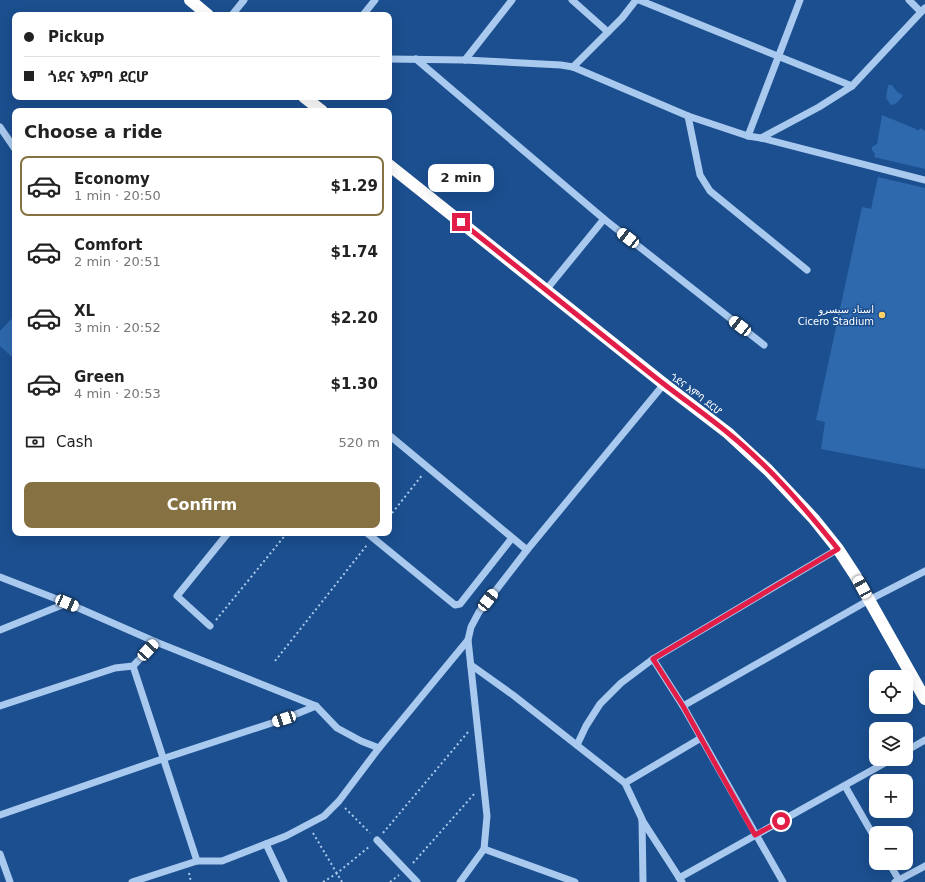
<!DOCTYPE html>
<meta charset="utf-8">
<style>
body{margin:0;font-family:"DejaVu Sans",Cairo,"Noto Sans Ethiopic",sans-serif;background:#f2f2f2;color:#222;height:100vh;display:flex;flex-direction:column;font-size:15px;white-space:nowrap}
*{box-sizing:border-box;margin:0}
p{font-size:13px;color:#767676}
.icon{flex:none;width:22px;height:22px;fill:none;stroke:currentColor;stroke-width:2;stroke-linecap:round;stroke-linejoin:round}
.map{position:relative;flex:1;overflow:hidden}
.panel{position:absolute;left:12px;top:108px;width:380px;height:428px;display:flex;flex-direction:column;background:#fff;border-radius:8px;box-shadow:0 4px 16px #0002}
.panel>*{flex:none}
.guide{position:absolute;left:12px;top:12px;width:380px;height:88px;border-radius:8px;box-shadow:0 4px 16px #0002;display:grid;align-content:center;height:88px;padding:0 12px;background:#fff}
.tools{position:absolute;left:869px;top:670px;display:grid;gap:8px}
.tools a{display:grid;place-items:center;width:44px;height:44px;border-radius:8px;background:#fff;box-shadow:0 4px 16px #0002;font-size:20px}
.end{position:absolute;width:18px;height:18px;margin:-9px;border:5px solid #e11d48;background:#fff;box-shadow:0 0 0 2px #fff}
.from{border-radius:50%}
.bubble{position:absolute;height:28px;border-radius:8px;background:#fff;box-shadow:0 4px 16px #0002;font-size:13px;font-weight:700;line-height:28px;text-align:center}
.car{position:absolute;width:12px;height:24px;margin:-12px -6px;border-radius:5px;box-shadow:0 0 3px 1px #0007;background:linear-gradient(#fff 24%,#345 0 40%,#fff 0 76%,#345 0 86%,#fff 0)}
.guide b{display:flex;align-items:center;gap:14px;height:38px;font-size:15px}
.guide b+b{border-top:1px solid #e0e0e0}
.guide i{width:10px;height:10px;background:#222}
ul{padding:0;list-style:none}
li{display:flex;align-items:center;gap:12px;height:60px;margin:0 8px 6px;padding:0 4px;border:2px solid transparent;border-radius:8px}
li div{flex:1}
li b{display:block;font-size:15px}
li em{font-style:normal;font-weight:700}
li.selected{border-color:#857141}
li>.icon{width:36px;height:36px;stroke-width:1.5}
h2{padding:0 12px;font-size:18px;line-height:48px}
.pay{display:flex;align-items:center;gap:10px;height:44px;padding:0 12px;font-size:15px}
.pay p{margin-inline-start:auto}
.action{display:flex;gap:8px;margin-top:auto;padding:8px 12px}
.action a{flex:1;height:46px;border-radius:8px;background:#857141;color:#fff;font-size:16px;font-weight:700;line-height:46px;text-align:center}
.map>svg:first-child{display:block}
.green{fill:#2e69ad}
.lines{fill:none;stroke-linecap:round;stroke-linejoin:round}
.path{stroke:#a9c9ee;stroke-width:2;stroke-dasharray:2 3;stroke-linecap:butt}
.minor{stroke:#a9c9ee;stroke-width:7}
.highway{stroke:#fff;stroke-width:12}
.route{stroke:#e11d48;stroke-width:5}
.poi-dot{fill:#ffd166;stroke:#1b4f8f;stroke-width:1.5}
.labels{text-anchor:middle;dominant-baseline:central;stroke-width:3;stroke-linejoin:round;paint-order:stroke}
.poi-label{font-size:10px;fill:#fff;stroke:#1b4f8f;text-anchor:end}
.street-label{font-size:10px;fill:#fff;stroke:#1b4f8f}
</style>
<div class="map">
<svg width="925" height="882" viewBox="0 0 925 882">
<rect width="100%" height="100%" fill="#1b4f8f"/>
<g class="green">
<path d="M 888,85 L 892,85 L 897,92 L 903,95 C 900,100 896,105 891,105 L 886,98 Z"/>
<path d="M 882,115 L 916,129 L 917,131 L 921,128 L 925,131 L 925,169 L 874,157 L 875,154 L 872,150 L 872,147 L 877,144 Z"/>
<path d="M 878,177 L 925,188 L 925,469 L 821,449 L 825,422 L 816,420 L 862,207 L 871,209 Z"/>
<path d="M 15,315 L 15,360 L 0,346 L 0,331 Z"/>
</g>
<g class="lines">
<g class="path">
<path d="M 389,517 L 423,474"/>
<path d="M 216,620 L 287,533"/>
<path d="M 275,661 L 367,545"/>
<path d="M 345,808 L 370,833"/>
<path d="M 313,833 L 342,882"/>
<path d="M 383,833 L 468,732"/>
<path d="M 413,863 L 475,793"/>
<path d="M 189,873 L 191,882"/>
<path d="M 323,882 L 336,874 L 370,846"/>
<path d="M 390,882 L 399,875"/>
</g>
<g class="minor">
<path d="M 572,0 L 608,32"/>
<path d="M 639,0 L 852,86"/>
<path d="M 909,0 L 921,12"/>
<path d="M 232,15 L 244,0"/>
<path d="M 363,15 L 375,0"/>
<path d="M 389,59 L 465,60 L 561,65 L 573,67 L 688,116 L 748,136 L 761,138 L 819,107 L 852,86 L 925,8"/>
<path d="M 416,59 L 604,219 L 764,345"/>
<path d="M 465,60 L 512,0"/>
<path d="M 573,67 L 622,18 L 636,0"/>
<path d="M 688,116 L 700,175 L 710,191 L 807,270"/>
<path d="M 0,127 L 15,149"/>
<path d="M 748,136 L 800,0"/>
<path d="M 761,138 L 925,180"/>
<path d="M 546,290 L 604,219"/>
<path d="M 389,435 L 527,550"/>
<path d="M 367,533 L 455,605 L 460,604 L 512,538"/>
<path d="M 0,577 L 67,603 L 156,642 L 316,706 L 337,728 L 361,741 L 379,748"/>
<path d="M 210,626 L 177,596 L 228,533"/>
<path d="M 0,630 L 67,603"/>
<path d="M 653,659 L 683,706 L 783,882"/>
<path d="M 471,665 L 513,695 L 625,783 L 642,819 L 643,882"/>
<path d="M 133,666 L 197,861"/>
<path d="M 0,706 L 115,668 L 133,666 L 156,642"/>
<path d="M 683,706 L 869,600 L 925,571"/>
<path d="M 577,745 L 586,726 L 600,704 L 621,683 L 653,659 L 838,549"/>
<path d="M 906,751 L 925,740"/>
<path d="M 625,783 L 701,738"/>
<path d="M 845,786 L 876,840"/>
<path d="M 0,815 L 165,758 L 284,719 L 316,706"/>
<path d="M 642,820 L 682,882"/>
<path d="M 377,840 L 417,882"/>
<path d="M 266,844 L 284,882"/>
<path d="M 484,849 L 575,882"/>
<path d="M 0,854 L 10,882"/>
<path d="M 889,863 L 899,880"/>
<path d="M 679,878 L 892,759"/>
<path d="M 132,882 L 197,861 L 222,861 L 286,836 L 324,816 L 339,801 L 379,748 L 468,640 L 471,627 L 479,612 L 527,550 L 664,384"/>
<path d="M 460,882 L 484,849 L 487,816 L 468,640"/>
<path d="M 895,882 L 925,866"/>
</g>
<g class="highway">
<path d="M 190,0 L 208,15"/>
<path d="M 304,97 L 322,111"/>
<path d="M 389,165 L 664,384 L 728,433 L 768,470 L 814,519 L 838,549 L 855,575 L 925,699"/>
</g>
</g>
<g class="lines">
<path class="route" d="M 461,222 C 524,273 588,323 651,374 C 676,394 702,412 728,433 C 769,466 804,507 838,549 L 653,659 L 683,706 L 755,835 L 781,821"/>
</g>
<circle class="poi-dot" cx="882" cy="315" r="4"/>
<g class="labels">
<g class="poi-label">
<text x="874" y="309">استاد سيسرو<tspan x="874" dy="12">Cicero Stadium</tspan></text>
</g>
<g class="street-label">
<text transform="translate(696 394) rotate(37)">ጎደና እምባ ደርሆ</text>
</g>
</g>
</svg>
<div class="tools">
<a><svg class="icon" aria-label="locate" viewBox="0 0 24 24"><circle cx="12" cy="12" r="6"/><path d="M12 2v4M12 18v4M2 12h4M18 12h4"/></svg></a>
<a><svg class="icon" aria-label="layers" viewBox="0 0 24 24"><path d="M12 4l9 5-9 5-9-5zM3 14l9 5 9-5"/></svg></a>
<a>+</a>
<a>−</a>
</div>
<i class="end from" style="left:781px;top:821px"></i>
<i class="end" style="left:461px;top:222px"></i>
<div class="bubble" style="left:428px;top:164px;width:66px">2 min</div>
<i class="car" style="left:628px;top:238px;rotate:308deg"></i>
<i class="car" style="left:740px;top:326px;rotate:308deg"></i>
<i class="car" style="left:862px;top:587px;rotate:331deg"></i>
<i class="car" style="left:488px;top:600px;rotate:38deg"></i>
<i class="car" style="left:67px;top:603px;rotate:113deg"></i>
<i class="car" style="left:148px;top:650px;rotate:43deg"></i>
<i class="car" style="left:284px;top:719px;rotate:252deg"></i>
<div class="guide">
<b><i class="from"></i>Pickup</b>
<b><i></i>ጎደና እምባ ደርሆ</b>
</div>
<section class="panel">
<h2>Choose a ride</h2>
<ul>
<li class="selected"><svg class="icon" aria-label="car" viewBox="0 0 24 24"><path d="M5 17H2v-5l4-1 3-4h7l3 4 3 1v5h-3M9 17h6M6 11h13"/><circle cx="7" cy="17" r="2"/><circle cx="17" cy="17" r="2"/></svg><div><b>Economy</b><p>1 min · 20:50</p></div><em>$1.29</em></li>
<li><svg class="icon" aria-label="car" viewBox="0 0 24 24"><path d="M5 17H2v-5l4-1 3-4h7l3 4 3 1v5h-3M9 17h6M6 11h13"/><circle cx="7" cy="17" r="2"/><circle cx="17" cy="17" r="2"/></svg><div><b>Comfort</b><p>2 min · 20:51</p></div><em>$1.74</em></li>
<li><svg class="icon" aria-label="car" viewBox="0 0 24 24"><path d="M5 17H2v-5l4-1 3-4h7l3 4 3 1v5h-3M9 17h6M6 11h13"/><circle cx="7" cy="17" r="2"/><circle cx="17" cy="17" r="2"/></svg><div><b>XL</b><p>3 min · 20:52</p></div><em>$2.20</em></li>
<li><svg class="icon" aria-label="car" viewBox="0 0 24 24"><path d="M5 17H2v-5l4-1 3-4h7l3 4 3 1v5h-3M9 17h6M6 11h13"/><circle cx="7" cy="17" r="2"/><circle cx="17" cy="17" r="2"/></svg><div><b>Green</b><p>4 min · 20:53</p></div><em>$1.30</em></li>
</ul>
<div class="pay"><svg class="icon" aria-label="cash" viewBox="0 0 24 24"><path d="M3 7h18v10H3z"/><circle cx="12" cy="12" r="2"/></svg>Cash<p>520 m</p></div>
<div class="action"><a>Confirm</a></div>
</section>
</div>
